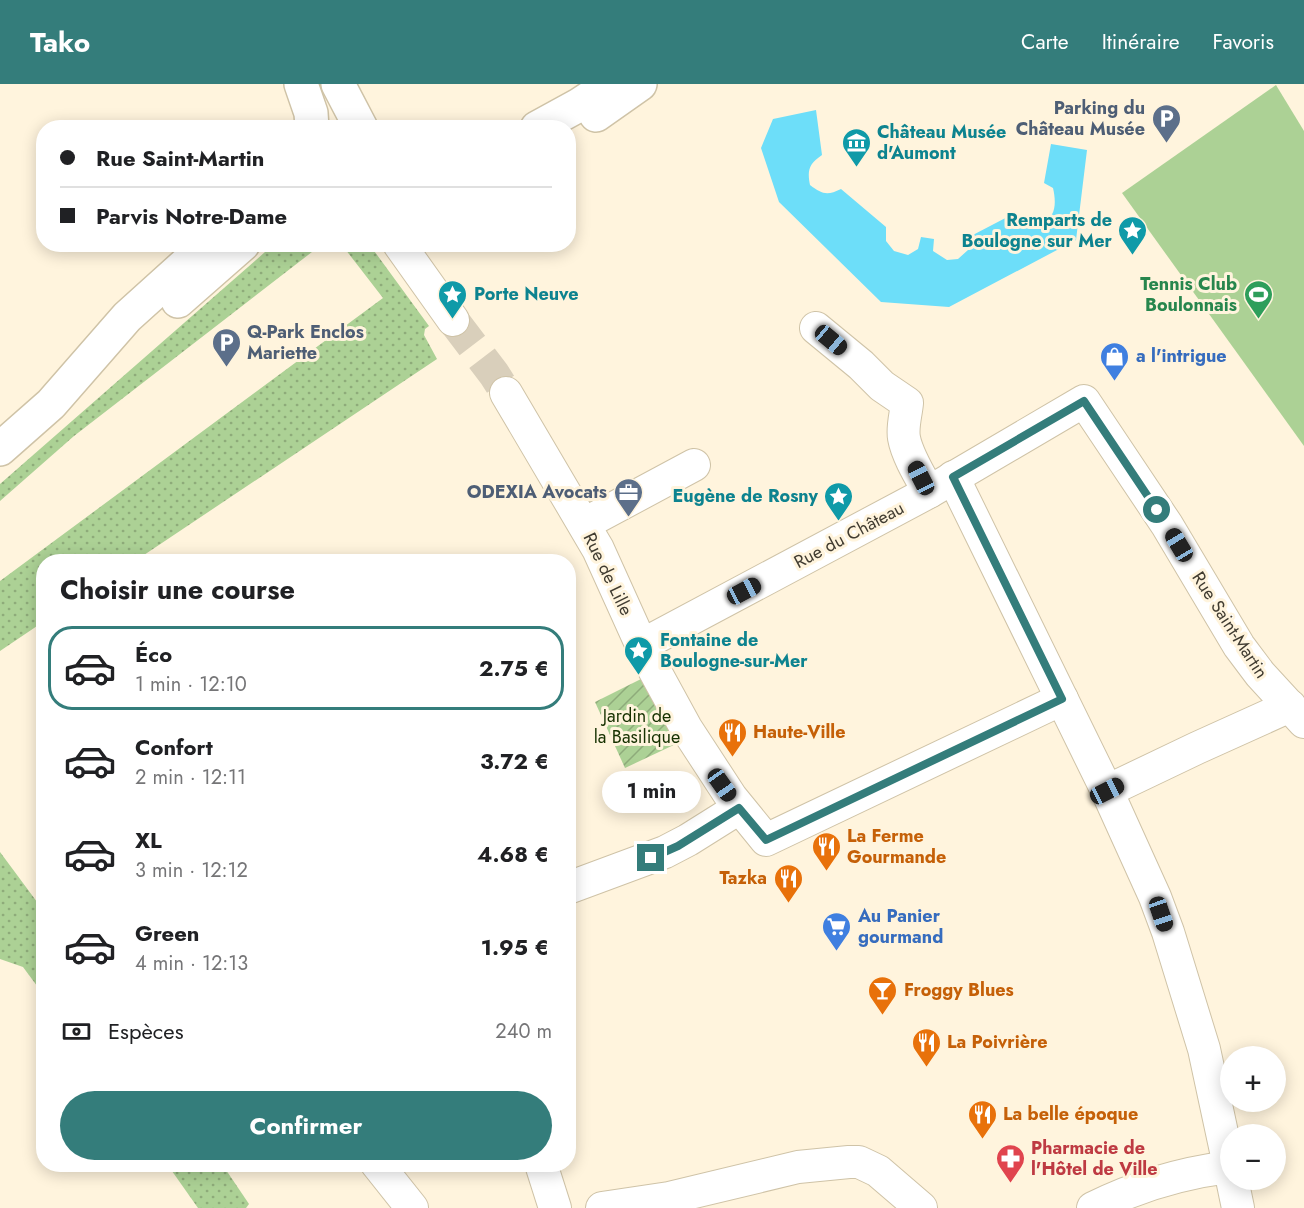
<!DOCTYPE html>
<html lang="fr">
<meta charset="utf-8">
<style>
body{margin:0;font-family:Jost,sans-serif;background:#f6f6f6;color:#202124;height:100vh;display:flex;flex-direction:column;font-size:22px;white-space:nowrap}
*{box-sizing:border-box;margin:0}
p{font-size:20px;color:#757577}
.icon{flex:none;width:33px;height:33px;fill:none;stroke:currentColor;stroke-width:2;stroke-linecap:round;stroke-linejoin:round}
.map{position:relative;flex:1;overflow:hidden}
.panel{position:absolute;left:36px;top:470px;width:540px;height:618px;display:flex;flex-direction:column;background:#fff;border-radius:24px;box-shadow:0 3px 15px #0003}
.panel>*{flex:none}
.hud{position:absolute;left:36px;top:36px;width:540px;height:132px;border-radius:24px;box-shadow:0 3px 15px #0003;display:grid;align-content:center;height:132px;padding:0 24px;background:#fff}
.tools{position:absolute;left:1220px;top:962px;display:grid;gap:12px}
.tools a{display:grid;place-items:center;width:66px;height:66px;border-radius:50%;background:#fff;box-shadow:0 3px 15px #0003;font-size:30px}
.end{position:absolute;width:27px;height:27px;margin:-14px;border:8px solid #347d7b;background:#fff;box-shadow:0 0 0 3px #fff}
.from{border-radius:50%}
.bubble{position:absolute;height:42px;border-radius:21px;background:#fff;box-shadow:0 3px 15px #0003;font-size:20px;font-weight:700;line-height:42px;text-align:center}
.car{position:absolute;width:18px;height:36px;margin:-18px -9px;border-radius:8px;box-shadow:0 0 4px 2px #0007;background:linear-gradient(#222 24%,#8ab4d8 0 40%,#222 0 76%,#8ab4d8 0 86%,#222 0)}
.hud b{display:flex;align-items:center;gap:21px;height:57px;font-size:22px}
.hud b+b{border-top:2px solid #e0e0e0}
.hud i{width:15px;height:15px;background:#202124}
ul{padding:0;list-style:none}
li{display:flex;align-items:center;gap:18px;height:84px;margin:0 12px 9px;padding:0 12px;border:3px solid transparent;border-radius:24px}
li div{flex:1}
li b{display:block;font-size:22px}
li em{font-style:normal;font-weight:700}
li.selected{border-color:#347d7b}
li>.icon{width:54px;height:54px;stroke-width:1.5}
h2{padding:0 24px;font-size:27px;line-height:72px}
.pay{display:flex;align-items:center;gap:15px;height:66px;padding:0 24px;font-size:22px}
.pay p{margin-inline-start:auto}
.primary-button{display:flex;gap:12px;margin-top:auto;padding:12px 24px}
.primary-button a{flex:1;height:69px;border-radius:36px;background:#347d7b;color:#fff;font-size:24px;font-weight:700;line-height:69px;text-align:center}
header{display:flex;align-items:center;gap:36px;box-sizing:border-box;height:84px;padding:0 30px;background:#347d7b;color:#fff}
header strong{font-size:28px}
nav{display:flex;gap:33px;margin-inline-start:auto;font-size:21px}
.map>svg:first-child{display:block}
.grass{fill:url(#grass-dots)}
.garden{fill:url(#garden-furrows)}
.pitch{fill:#acd195}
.water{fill:#6ddef9}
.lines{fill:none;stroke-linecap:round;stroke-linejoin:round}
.street-tunnel{stroke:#d9cfbb;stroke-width:32;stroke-dasharray:32 16;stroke-linecap:butt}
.street-casing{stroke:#cfc3a7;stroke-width:34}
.secondary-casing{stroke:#cfc3a7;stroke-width:36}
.street{stroke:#fff;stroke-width:32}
.secondary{stroke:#fff;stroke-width:33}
.route{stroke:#347d7b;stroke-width:8}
.labels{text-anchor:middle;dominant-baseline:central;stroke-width:6;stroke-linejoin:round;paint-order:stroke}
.service-label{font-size:18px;font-weight:bold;fill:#4e5e75;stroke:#fff4dd;text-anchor:end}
.culture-label{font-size:18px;font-weight:bold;fill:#0d838f;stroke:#fff4dd;text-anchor:start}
.leisure-label{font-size:18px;font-weight:bold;fill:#27864d;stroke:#fff4dd;text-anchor:end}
.shop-label{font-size:18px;font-weight:bold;fill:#366cbe;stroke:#fff4dd;text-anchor:start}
.street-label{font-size:18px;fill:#413c31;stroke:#fff4dd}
.park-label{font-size:18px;fill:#163100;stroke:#fff4dd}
.food-label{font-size:18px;font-weight:bold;fill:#c56008;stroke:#fff4dd;text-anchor:start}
.health-label{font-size:18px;font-weight:bold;fill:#be3a42;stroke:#fff4dd;text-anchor:start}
</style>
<header>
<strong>Tako</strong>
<nav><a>Carte</a><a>Itinéraire</a><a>Favoris</a></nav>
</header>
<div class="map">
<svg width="1304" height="1124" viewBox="0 0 1304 1124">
<defs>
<pattern id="grass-dots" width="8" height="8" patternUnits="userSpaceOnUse" patternTransform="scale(1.5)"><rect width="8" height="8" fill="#acd195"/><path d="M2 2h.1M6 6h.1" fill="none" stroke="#8eab7a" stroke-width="1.8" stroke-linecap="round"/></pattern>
<pattern id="garden-furrows" width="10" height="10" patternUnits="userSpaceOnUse" patternTransform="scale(1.5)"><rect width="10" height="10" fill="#acd195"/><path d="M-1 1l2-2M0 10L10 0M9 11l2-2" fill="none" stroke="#8eab7a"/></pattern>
</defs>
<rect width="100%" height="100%" fill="#fff4dd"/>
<g class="grass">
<path d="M 273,161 L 321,161 L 74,352 L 0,417 L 0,400 Z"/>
<path d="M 342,161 L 369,161 L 372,164 L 429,242 L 425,245 L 424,251 L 437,275 L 135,477 L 44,477 L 43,538 L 0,567 L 0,497 L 383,214 Z"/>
<path d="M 0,768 L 43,826 L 43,910 L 23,883 L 0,875 Z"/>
<path d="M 167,1080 L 222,1080 L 249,1120 L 246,1124 L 198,1124 Z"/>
</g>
<path class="garden" d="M 643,594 L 678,659 L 625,684 L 595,618 Z"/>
<path class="pitch" d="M 1276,1 L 1304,47 L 1304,362 L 1122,109 Z"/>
<path class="water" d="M 816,26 L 822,71 C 809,80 807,86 810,101 C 822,110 827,112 841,105 L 886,143 L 886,157 L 894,167 L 908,171 L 918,165 L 921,153 L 934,155 L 933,167 L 947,176 L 958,175 L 968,166 L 969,153 L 1015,129 L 1026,139 C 1030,139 1037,140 1041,139 C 1057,134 1056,117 1053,104 L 1044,99 L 1051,60 L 1087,66 L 1076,156 L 949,223 L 881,218 L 779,118 L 761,64 L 773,35 Z"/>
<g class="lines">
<path class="street-tunnel" d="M 453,236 L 494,290 L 506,309"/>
<defs>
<g id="street">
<path d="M 399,160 L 453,236"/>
<path d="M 816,244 L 861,281 L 882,302 L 907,319 C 906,330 902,343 904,354 C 907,371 920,392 929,408"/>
<path d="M 506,309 L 598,465 L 645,569 L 686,644 L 731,713 L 766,756 L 1062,615"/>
<path d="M 953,393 L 1107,707 L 1155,813 L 1168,848 L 1204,965 L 1230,1086"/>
<path d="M 584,440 L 694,381"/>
<path d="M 642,561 L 929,408 L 1084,317 L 1167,441 L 1239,562 L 1260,590 L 1304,638"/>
<path d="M 1107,707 L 1197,664 L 1290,622"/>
<path d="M 568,804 L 665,768 L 688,756 L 739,724"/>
<path d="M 377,1080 L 412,1124"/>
<path d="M 541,1080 L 555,1124"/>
<path d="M 1232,1095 L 1238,1124"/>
<path d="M 602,1124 L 669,1114 L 798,1083 L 849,1078 L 859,1078 L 878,1087 L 921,1124"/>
<path d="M 1093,1124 C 1135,1103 1182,1089 1229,1083"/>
</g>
<g id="secondary">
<path d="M 301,0 L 311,29 L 312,44"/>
<path d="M 338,0 L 361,44"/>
<path d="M 596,31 L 640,0"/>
<path d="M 537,44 L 579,21 L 611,0"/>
<path d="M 178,217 L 243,160"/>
<path d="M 0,365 L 51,320 L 127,233 L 208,160"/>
</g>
</defs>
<use href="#street" class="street-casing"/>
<use href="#secondary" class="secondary-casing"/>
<use href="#street" class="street"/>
<use href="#secondary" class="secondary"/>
</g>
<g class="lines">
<path class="route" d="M 651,774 L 678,762 L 739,724 L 766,756 L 1062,615 L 953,393 L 1084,317 L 1157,426"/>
</g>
<defs>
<symbol id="parking-pin" viewBox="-11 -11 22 30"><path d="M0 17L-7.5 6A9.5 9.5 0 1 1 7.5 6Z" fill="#5c6f8a" stroke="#fff4dd"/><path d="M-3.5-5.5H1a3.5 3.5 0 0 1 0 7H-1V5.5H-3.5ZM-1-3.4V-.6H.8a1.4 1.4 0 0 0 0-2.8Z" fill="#fff"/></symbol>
<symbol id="museum-pin" viewBox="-11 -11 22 30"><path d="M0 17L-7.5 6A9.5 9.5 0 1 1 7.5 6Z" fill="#0f9aa8" stroke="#fff4dd"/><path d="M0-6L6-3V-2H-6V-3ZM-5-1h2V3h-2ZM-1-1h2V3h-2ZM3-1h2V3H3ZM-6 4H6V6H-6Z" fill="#fff"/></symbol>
<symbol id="sight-pin" viewBox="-11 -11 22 30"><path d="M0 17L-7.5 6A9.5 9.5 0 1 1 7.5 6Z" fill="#0f9aa8" stroke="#fff4dd"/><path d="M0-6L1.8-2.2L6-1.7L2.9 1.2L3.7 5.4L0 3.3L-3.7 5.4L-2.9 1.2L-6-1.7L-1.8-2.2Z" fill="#fff"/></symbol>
<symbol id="stadium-pin" viewBox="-11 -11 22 30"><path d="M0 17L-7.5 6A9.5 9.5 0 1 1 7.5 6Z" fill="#2e9e5b" stroke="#fff4dd"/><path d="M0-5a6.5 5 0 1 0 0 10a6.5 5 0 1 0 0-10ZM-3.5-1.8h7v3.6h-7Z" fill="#fff"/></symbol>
<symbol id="shop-pin" viewBox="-11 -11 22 30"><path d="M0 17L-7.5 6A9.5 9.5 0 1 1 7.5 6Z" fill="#3f7fe0" stroke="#fff4dd"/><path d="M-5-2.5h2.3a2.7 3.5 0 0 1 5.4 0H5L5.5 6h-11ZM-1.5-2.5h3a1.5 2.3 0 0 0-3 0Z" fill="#fff"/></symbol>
<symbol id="office-pin" viewBox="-11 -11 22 30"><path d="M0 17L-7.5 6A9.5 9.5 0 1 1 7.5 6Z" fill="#5c6f8a" stroke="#fff4dd"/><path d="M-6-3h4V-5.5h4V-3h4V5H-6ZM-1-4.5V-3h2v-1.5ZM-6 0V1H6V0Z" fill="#fff"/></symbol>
<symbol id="restaurant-pin" viewBox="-11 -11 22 30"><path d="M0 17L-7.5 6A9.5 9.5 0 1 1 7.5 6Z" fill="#e8710a" stroke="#fff4dd"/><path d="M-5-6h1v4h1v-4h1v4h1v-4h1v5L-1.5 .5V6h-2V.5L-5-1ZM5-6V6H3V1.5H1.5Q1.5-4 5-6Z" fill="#fff"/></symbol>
<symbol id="supermarket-pin" viewBox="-11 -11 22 30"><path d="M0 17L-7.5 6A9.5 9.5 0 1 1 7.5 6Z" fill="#3f7fe0" stroke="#fff4dd"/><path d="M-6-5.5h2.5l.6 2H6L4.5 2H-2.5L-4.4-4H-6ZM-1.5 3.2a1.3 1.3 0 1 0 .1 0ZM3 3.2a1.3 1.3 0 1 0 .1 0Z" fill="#fff"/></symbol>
<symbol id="bar-pin" viewBox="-11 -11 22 30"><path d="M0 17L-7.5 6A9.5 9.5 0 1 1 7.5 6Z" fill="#e8710a" stroke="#fff4dd"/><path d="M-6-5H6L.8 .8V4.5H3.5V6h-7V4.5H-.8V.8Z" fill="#fff"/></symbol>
<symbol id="pharmacy-pin" viewBox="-11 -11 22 30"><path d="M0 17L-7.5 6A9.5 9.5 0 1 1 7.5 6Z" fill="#e0444e" stroke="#fff4dd"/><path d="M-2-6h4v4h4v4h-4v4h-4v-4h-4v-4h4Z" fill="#fff"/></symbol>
</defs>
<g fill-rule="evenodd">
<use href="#parking-pin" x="1150" y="18" width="33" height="45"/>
<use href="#museum-pin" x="840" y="42" width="33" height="45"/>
<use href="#sight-pin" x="1116" y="130" width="33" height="45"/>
<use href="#sight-pin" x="436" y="194" width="33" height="45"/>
<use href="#stadium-pin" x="1242" y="194" width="33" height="45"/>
<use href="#parking-pin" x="210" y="242" width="33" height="45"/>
<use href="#shop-pin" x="1098" y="256" width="33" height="45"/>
<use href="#office-pin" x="612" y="392" width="33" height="45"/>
<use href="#sight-pin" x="822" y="396" width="33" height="45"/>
<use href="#sight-pin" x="622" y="550" width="33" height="45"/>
<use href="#restaurant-pin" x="716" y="632" width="33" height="45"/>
<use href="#restaurant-pin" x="810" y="746" width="33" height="45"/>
<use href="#restaurant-pin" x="772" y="778" width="33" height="45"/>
<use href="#supermarket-pin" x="820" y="826" width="33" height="45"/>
<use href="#bar-pin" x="866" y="890" width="33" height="45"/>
<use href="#restaurant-pin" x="910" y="942" width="33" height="45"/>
<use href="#restaurant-pin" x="966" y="1014" width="33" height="45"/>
<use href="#pharmacy-pin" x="994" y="1058" width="33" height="45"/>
</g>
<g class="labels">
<g class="service-label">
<text x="1145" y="24">Parking du<tspan x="1145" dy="21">Château Musée</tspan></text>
<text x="247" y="248" text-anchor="start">Q-Park Enclos<tspan x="247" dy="21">Mariette</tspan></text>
<text x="607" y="408">ODEXIA Avocats</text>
</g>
<g class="culture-label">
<text x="877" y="48">Château Musée<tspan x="877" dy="21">d'Aumont</tspan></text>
<text x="1112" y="136" text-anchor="end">Remparts de<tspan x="1112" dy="21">Boulogne sur Mer</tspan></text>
<text x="474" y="210">Porte Neuve</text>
<text x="818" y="412" text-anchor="end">Eugène de Rosny</text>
<text x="660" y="556">Fontaine de<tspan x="660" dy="21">Boulogne-sur-Mer</tspan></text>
</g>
<g class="leisure-label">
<text x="1237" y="200">Tennis Club<tspan x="1237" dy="21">Boulonnais</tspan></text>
</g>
<g class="shop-label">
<text x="1136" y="272">a l'intrigue</text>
<text x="858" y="832">Au Panier<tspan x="858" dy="21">gourmand</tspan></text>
</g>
<g class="street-label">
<text transform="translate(849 451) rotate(-28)">Rue du Château</text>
<text transform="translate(608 490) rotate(64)">Rue de Lille</text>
<text transform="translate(1230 541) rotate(57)">Rue Saint-Martin</text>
</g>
<g class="park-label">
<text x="637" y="632">Jardin de<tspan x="637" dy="21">la Basilique</tspan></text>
</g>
<g class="food-label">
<text x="753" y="648">Haute-Ville</text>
<text x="847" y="752">La Ferme<tspan x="847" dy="21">Gourmande</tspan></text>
<text x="767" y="794" text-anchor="end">Tazka</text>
<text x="904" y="906">Froggy Blues</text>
<text x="947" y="958">La Poivrière</text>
<text x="1003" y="1030">La belle époque</text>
</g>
<g class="health-label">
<text x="1031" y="1064">Pharmacie de<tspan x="1031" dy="21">l'Hôtel de Ville</tspan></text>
</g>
</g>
</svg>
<div class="tools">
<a>+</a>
<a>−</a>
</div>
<i class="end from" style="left:1157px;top:426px"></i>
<i class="end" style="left:651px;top:774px"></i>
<div class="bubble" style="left:602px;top:687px;width:99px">1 min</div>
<i class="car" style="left:831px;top:256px;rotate:130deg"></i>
<i class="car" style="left:921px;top:394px;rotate:333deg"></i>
<i class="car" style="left:1179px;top:461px;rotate:329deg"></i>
<i class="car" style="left:744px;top:507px;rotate:62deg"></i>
<i class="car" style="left:722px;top:701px;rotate:145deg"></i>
<i class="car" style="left:1107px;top:707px;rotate:63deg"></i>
<i class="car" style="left:1161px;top:830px;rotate:161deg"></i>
<div class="hud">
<b><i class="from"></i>Rue Saint-Martin</b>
<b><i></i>Parvis Notre-Dame</b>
</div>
<section class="panel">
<h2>Choisir une course</h2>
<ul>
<li class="selected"><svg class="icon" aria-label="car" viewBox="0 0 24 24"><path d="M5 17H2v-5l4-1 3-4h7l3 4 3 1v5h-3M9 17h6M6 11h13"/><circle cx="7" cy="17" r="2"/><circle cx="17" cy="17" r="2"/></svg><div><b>Éco</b><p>1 min · 12:10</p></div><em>2.75 €</em></li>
<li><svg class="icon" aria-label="car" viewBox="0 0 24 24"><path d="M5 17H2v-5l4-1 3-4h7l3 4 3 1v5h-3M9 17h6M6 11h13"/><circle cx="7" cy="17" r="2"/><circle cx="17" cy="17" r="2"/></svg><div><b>Confort</b><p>2 min · 12:11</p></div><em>3.72 €</em></li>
<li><svg class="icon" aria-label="car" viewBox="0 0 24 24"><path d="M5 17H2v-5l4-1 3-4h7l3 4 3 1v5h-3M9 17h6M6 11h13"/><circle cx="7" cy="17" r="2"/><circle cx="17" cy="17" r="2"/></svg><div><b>XL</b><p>3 min · 12:12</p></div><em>4.68 €</em></li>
<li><svg class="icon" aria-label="car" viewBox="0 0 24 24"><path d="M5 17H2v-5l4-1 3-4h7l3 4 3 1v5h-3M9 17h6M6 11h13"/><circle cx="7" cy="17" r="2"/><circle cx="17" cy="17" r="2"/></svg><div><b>Green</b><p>4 min · 12:13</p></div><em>1.95 €</em></li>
</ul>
<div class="pay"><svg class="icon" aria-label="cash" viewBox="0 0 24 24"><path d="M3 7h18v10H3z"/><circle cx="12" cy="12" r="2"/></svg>Espèces<p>240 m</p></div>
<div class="primary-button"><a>Confirmer</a></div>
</section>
</div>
